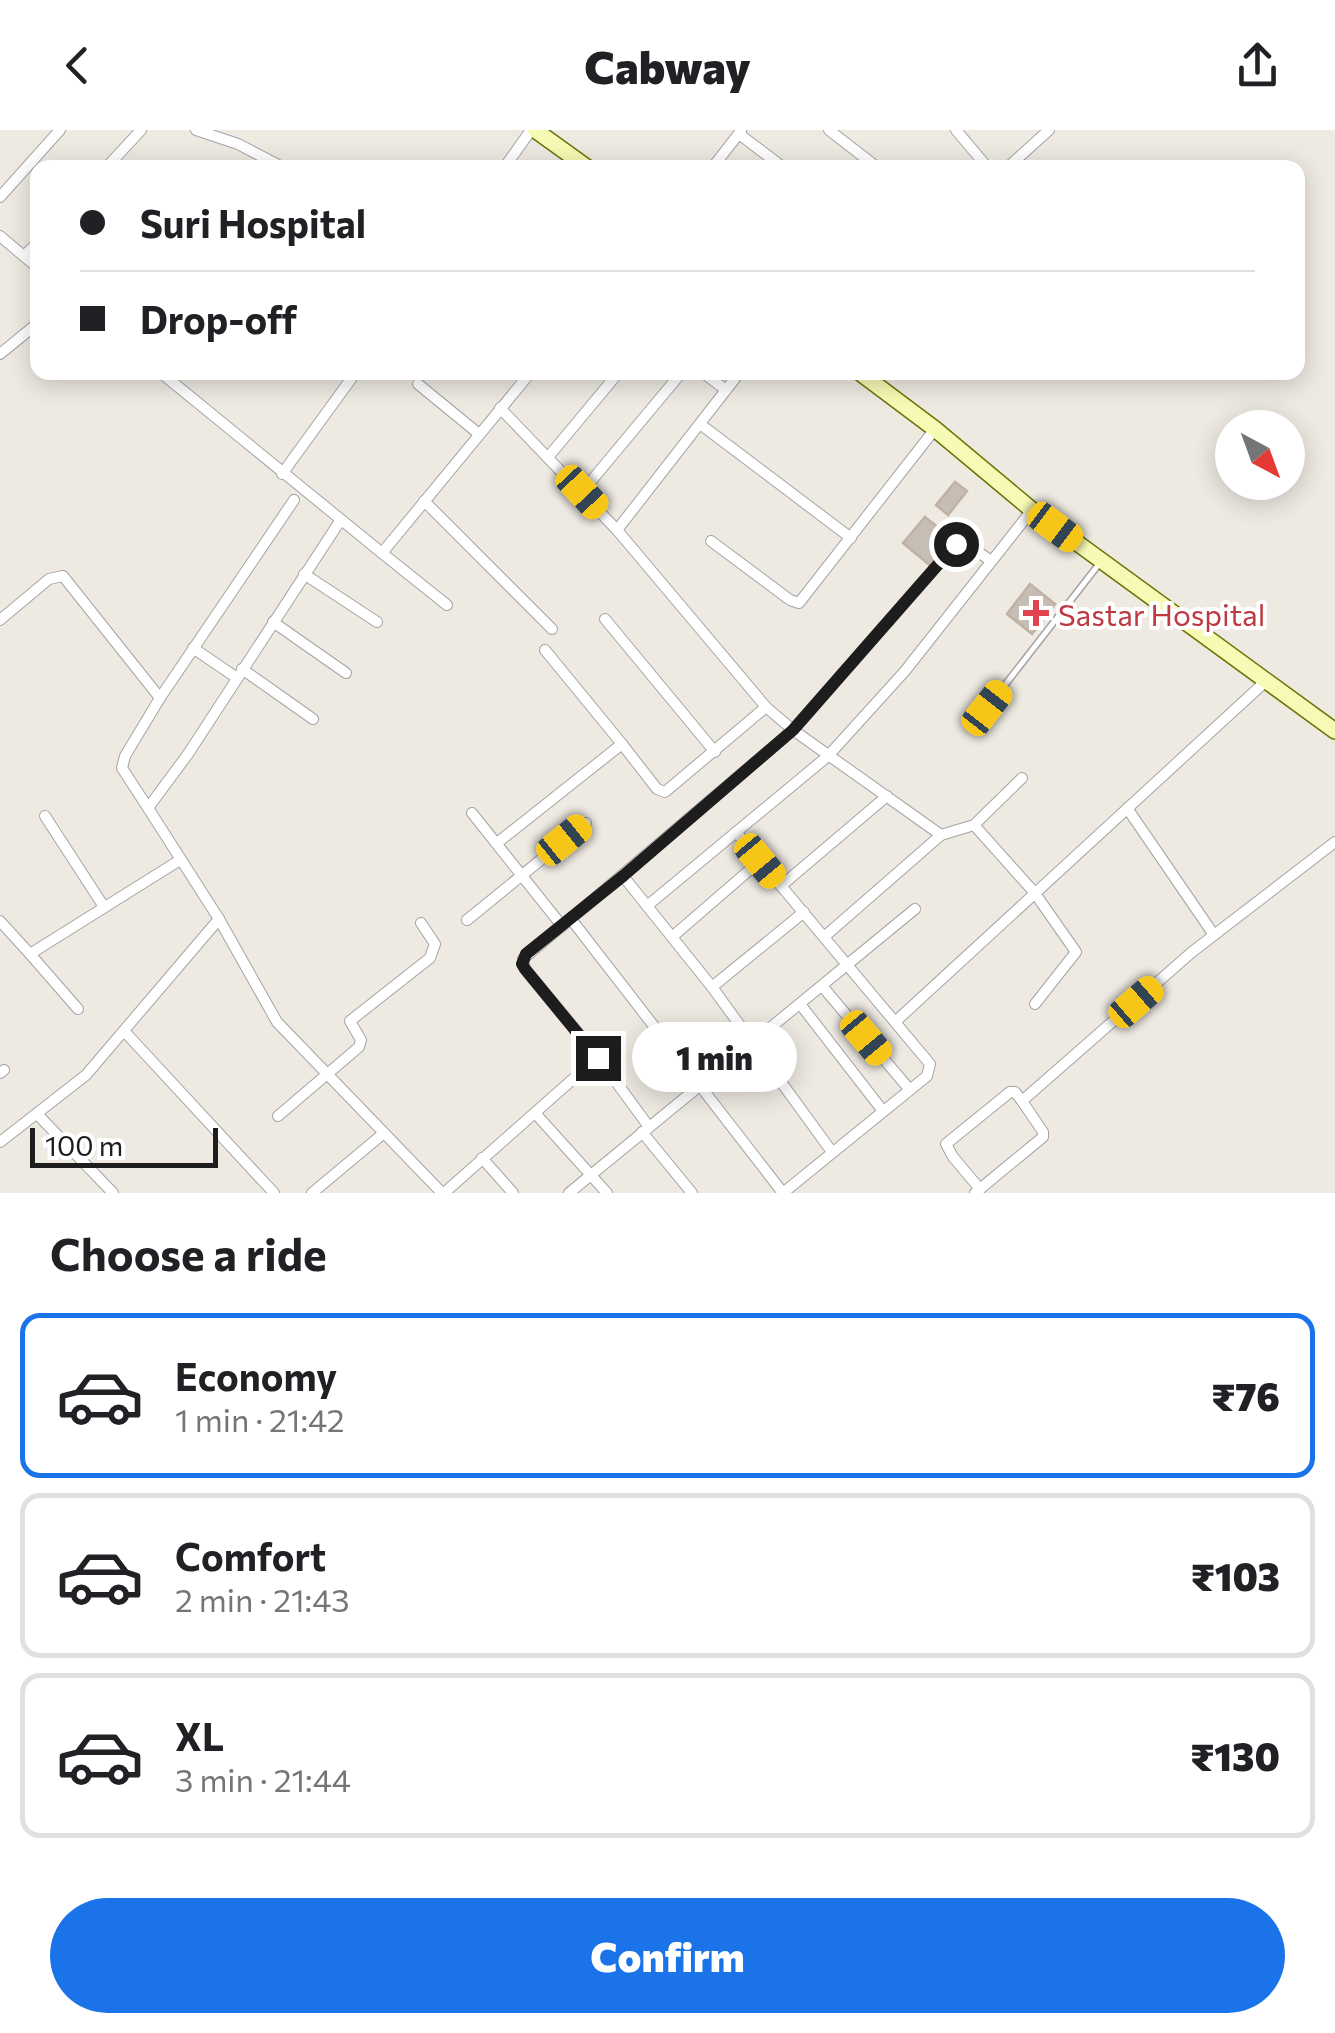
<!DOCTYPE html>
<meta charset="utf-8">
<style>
body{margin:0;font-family:Commissioner,sans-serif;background:#f6f6f6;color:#202124;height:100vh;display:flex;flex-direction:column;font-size:38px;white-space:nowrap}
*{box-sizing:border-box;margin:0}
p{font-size:32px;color:#757577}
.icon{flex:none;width:55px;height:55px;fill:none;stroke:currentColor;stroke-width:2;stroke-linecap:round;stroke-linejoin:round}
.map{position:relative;height:1063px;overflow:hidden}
.side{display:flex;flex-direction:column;background:#fff;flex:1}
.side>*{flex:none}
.hud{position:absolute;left:30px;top:30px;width:1275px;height:220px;border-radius:20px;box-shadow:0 5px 25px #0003;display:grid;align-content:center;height:220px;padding:0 50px;background:#fff}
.needle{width:65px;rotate:139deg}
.controls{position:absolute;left:1215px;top:280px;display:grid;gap:20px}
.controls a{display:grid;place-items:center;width:90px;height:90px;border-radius:50%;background:#fff;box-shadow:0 5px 25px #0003;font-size:50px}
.scale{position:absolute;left:30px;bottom:25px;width:188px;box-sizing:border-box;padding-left:10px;border:5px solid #1d1d1d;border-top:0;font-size:28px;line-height:35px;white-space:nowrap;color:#1d1d1d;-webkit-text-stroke:8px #fff;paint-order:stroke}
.end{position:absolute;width:45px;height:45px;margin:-22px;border:12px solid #1d1d1d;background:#fff;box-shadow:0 0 0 5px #fff}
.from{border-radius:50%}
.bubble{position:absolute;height:70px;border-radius:35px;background:#fff;box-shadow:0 5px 25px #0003;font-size:32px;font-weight:800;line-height:70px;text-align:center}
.car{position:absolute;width:30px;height:60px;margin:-30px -15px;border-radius:12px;box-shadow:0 0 8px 2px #0007;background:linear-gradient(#f5c518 24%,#345 0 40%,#f5c518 0 76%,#345 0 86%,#f5c518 0)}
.hud b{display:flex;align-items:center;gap:35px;height:95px;font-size:38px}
.hud b+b{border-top:2px solid #e0e0e0}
.hud i{width:25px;height:25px;background:#202124}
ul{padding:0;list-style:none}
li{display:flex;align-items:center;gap:30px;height:165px;margin:0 20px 15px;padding:0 30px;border:5px solid #e0e0e0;border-radius:20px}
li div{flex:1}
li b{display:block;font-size:38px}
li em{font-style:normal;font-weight:800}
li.selected{border-color:#1a73e8}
li>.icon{width:90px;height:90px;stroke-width:1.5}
h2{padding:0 50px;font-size:45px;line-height:120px}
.button{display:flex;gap:20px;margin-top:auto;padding:20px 50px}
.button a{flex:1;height:115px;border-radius:60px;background:#1a73e8;color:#fff;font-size:40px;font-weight:800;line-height:115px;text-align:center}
header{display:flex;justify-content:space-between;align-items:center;height:130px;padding:0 50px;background:#fff;font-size:45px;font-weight:800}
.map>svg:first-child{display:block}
.building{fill:#c6bdb5;stroke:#c0b1a4;stroke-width:2.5}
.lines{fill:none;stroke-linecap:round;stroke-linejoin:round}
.service-casing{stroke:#a4a4a4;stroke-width:8}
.minor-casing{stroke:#a4a4a4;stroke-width:12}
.secondary-casing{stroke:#687503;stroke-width:18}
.service{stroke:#fff;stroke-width:5}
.minor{stroke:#fff;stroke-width:10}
.secondary{stroke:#f7fab4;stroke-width:15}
.route{stroke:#1d1d1d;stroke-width:12}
.health-dot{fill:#e0444e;stroke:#fff;stroke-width:4}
.labels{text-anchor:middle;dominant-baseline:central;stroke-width:8;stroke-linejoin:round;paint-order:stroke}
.health-label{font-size:30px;fill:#be3a42;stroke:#fff;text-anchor:start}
</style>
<header><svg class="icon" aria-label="back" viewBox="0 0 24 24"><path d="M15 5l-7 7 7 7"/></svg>Cabway<svg class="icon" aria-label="share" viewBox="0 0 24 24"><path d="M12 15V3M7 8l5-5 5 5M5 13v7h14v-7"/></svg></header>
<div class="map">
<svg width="1335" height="1063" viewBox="0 0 1335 1063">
<rect width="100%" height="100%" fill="#eeeae2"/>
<g class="building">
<path d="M 955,352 L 967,361 L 948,385 L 936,375 Z"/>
<path d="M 925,387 L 954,410 L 932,437 L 903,413 Z"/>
<path d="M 1030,454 L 1055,474 L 1032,504 L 1007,484 Z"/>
</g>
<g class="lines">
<defs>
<path id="service" d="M 987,578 L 1099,434"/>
<g id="minor">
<path d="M 196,0 L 238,14 L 284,38"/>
<path d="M 829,0 L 878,38"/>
<path d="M 956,0 L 988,38"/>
<path d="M 739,4 L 784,38"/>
<path d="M 106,38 L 141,0"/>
<path d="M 504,38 L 531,0"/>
<path d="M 712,38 L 741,1"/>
<path d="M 1007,38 L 1049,0"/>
<path d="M 0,67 L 60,0"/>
<path d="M 0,106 L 38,138"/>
<path d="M 24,126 L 38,112"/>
<path d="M 0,224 L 38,193"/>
<path d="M 160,242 L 382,423 L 531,242"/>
<path d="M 702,242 L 726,260"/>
<path d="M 418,254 L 479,304"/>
<path d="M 500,278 L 617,400 L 766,577 L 793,600 L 941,705"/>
<path d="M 700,294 L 851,408"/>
<path d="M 549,326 L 619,242"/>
<path d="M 282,344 L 356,242"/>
<path d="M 582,362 L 682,242"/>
<path d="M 424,371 L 552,499"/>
<path d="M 340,391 L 188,624 L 148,678 L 219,789 L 277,892 L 442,1063"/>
<path d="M 617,400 L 740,242"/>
<path d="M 711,411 L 790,470 L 799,473 L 935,299"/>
<path d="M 382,423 L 447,475"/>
<path d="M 304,444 L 377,492"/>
<path d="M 605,489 L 715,622"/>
<path d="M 0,490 L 49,449 L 63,446 L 160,568"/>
<path d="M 273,492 L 346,543"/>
<path d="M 193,518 L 237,548"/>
<path d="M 545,520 L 622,614"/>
<path d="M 242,539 L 313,589"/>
<path d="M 148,678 L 122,638 L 125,626 L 160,568 L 294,370"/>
<path d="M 1127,678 L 1214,805"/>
<path d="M 472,683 L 562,796"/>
<path d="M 45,686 L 104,777"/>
<path d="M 974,695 L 1034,762 L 1076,822 L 1035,874"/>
<path d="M 497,713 L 622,614 L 657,659 L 665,662 L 766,577"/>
<path d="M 623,746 L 712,857 L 832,1022"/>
<path d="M 781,756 L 887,666"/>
<path d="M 647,776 L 828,626 L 905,541 L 1032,380"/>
<path d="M 571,789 L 783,1063 L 927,946 L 930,934 L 736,702"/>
<path d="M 467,790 L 586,693"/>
<path d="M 0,791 L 30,824 L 180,730"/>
<path d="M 672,807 L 760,731"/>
<path d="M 824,807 L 941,705 L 974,695 L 1022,648"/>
<path d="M 30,824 L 78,879"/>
<path d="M 822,856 L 910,960"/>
<path d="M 712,857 L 804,782"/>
<path d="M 800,874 L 883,981"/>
<path d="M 895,892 L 1266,551"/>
<path d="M 125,902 L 274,1063"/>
<path d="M 0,943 L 4,940"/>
<path d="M 535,983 L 607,1063"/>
<path d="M 38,985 L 113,1063"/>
<path d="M 278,986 L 359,917 L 361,910 L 350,891 L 430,828 L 435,814 L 421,793"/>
<path d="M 649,997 L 598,927 L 525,839 L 523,829 L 793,600 L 956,414 L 963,411 L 991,431"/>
<path d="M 642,1002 L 692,1063"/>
<path d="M 0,1012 L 86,945 L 219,789"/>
<path d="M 482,1028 L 513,1063"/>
<path d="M 980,1059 L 953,1027 L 946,1014 L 1010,962 L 1015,962 L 1022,971"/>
<path d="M 312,1063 L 384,1003"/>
<path d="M 444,1063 L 598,927"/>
<path d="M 569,1063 L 915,779"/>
<path d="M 975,1063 L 1043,1007 L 1043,1002 L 1022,971 L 1192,822 L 1335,712"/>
</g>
<g id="secondary">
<path d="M 535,0 L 588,38"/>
<path d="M 859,242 L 935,299 L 1032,380 L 1335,601"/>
</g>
</defs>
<use href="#service" class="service-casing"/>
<use href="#minor" class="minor-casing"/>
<use href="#secondary" class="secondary-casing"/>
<use href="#service" class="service"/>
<use href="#minor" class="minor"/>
<use href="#secondary" class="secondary"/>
</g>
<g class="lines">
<path class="route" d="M 598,928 L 525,839 L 522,834 L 526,824 L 623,746 L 793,600 L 956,414"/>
</g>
<path class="health-dot" d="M1031 468h10v10h10v10h-10v10h-10v-10h-10v-10h10z"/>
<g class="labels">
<g class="health-label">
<text x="1058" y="483">Sastar Hospital</text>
</g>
</g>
</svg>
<div class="controls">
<a><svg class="needle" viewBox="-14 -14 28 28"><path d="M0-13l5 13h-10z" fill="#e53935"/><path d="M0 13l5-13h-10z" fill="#757577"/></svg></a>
</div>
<div class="scale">100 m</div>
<i class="end from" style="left:956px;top:414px"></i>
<i class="end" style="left:598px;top:928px"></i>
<div class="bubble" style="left:632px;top:892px;width:165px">1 min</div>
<i class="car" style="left:582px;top:362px;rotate:137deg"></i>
<i class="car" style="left:1055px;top:397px;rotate:127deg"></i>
<i class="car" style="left:987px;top:578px;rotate:38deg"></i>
<i class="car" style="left:564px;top:710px;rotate:51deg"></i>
<i class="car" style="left:760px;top:731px;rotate:140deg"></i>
<i class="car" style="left:1136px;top:872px;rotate:49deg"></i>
<i class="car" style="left:866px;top:908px;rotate:140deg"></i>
<div class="hud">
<b><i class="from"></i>Suri Hospital</b>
<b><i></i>Drop-off</b>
</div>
</div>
<section class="side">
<h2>Choose a ride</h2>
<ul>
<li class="selected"><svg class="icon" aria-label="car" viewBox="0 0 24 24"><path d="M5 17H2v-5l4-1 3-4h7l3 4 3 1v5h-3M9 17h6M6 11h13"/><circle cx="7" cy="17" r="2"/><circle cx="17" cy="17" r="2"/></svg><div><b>Economy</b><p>1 min · 21:42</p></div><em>₹76</em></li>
<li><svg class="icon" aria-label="car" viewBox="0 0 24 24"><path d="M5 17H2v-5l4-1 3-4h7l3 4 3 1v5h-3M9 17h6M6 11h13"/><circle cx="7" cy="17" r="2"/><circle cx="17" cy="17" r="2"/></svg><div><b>Comfort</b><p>2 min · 21:43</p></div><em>₹103</em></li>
<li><svg class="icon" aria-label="car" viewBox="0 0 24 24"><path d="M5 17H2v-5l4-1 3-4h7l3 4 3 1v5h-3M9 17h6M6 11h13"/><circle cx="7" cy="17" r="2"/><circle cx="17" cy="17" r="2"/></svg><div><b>XL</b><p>3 min · 21:44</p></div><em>₹130</em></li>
</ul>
<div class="button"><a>Confirm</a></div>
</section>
